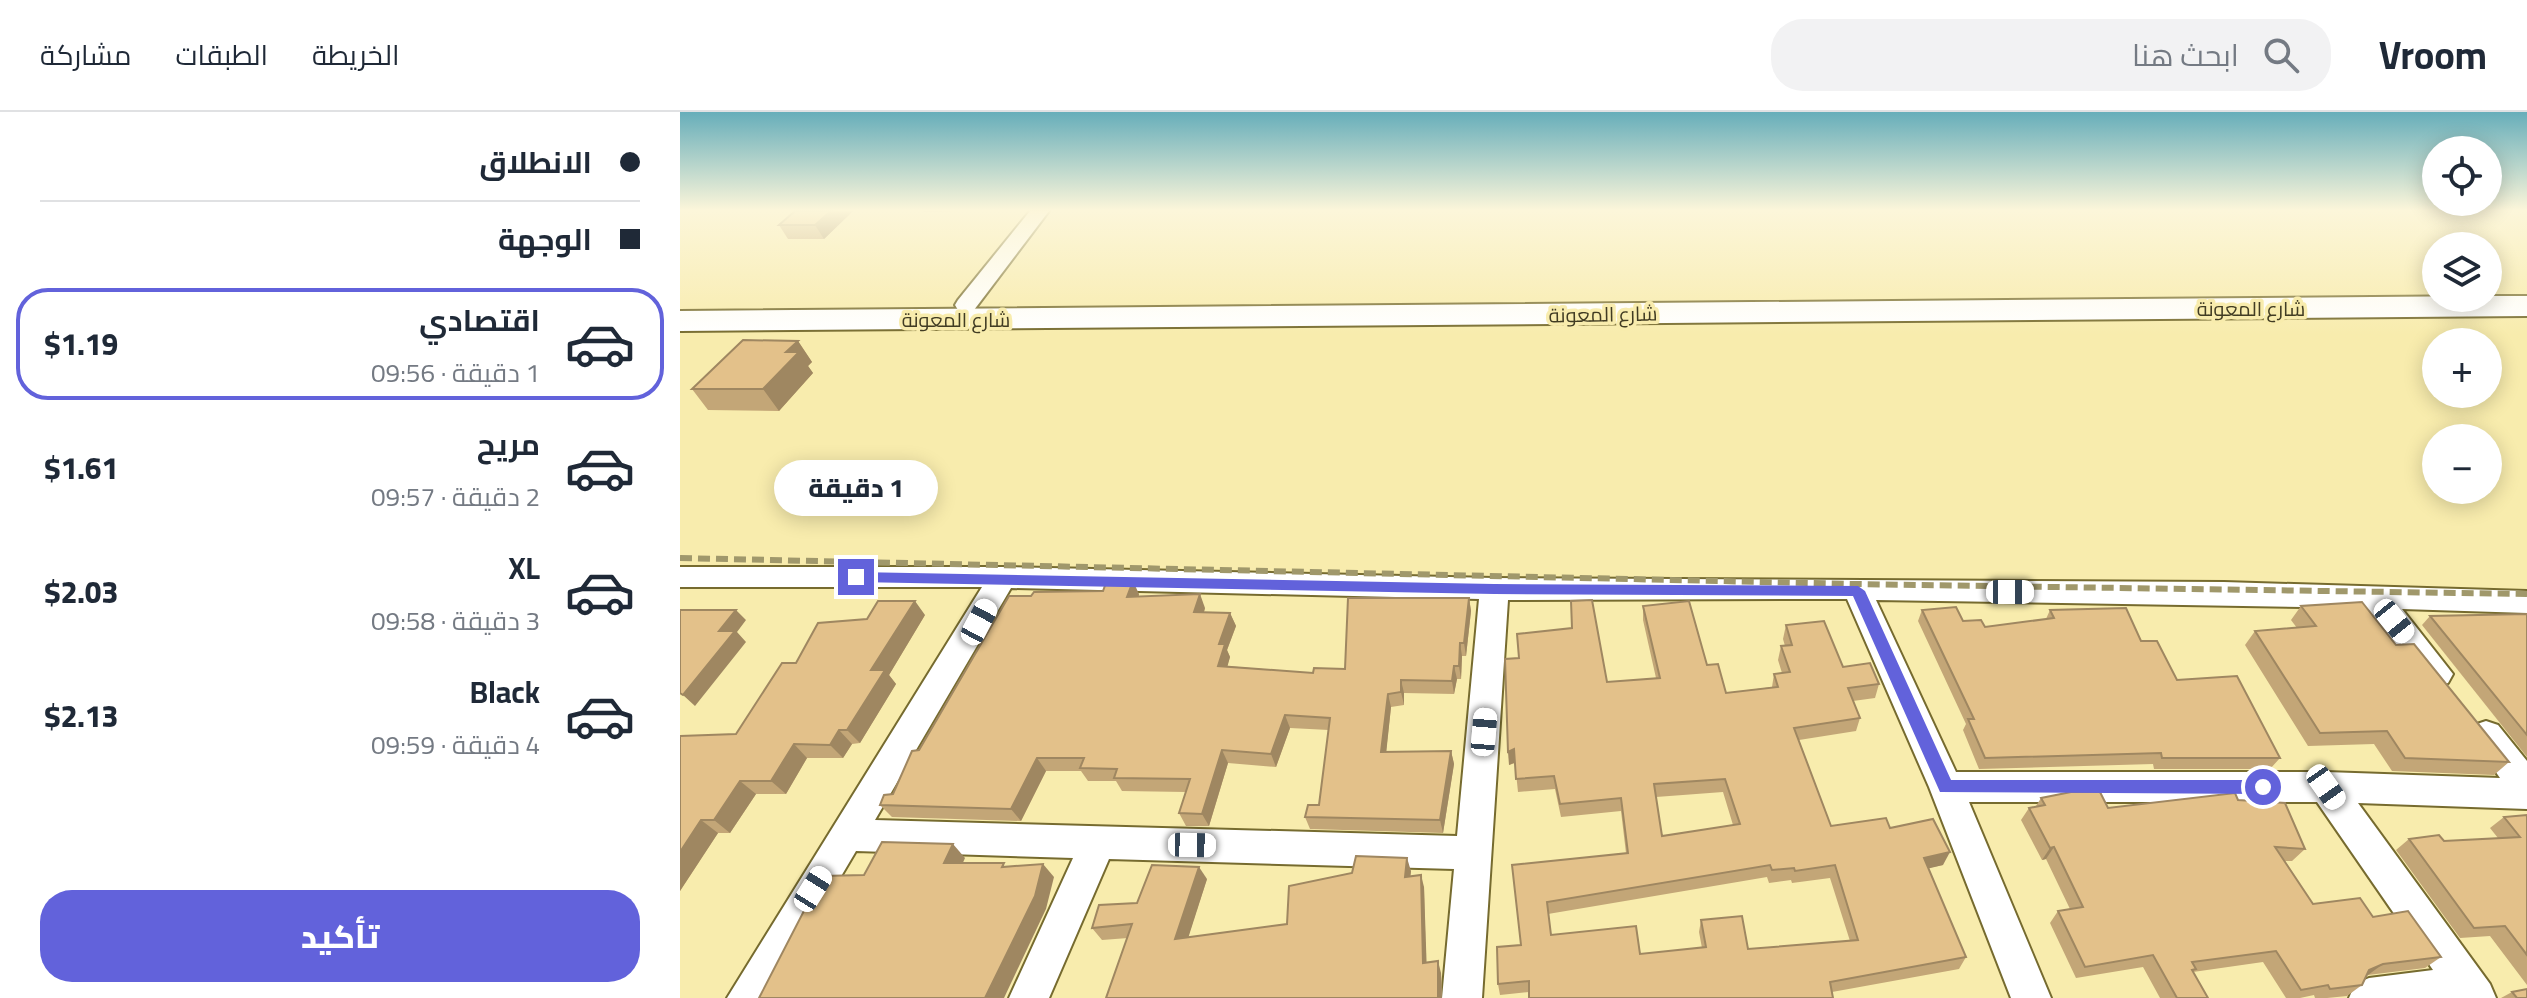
<!DOCTYPE html>
<html lang="ar">
<meta charset="utf-8">
<style>
body{margin:0;font-family:Georgia,Cairo,serif;background:#f2f2f3;color:#1f2937;direction:rtl;height:100vh;display:flex;flex-direction:column;font-size:30px;white-space:nowrap}
*{box-sizing:border-box;margin:0}
p{font-size:26px;color:#747a83}
.icon{flex:none;width:44px;height:44px;fill:none;stroke:currentColor;stroke-width:2;stroke-linecap:round;stroke-linejoin:round}
.map{position:relative;flex:1;overflow:hidden;direction:ltr}
.drawer{display:flex;flex-direction:column;background:#fff;width:680px}
.drawer>*{flex:none}
.guide{display:grid;align-content:center;height:176px;padding:0 40px;background:#fff}
.fabs{position:absolute;left:1742px;top:24px;display:grid;gap:16px}
.fabs a{display:grid;place-items:center;width:80px;height:80px;border-radius:50%;background:#fff;box-shadow:0 4px 20px #0003;font-size:40px}
.end{position:absolute;width:36px;height:36px;margin:-18px;border:10px solid #6262db;background:#fff;box-shadow:0 0 0 4px #fff}
.from{border-radius:50%}
.bubble{position:absolute;height:56px;border-radius:28px;background:#fff;box-shadow:0 4px 20px #0003;font-size:26px;font-weight:800;line-height:56px;text-align:center;direction:rtl}
.car{position:absolute;width:24px;height:48px;margin:-24px -12px;border-radius:10px;box-shadow:0 0 6px 2px #0007;background:linear-gradient(#fff 24%,#345 0 40%,#fff 0 76%,#345 0 86%,#fff 0)}
.guide b{display:flex;align-items:center;gap:28px;height:76px;font-size:30px}
.guide b+b{border-top:2px solid #e0e1e3}
.guide i{width:20px;height:20px;background:#1f2937}
ul{padding:0;list-style:none}
li{display:flex;align-items:center;gap:24px;height:112px;margin:0 16px 12px;padding:0 24px;border:4px solid transparent;border-radius:32px}
li div{flex:1}
li b{display:block;font-size:30px}
li em{font-style:normal;font-weight:800}
li.selected{border-color:#6262db}
li>.icon{width:72px;height:72px;stroke-width:1.5}
.primary-button{display:flex;gap:16px;margin-top:auto;padding:16px 40px}
.primary-button a{flex:1;height:92px;border-radius:32px;background:#6262db;color:#fff;font-size:32px;font-weight:800;line-height:92px;text-align:center}
header{display:flex;align-items:center;gap:48px;box-sizing:border-box;height:112px;padding:0 40px;background:#fff;border-bottom:2px solid #e0e1e3}
header strong{font-size:38px}
nav{display:flex;gap:44px;margin-inline-start:auto;font-size:28px}
.search{width:560px;height:72px;background:#f2f2f3;display:flex;align-items:center;gap:20px;box-sizing:border-box;padding:0 28px;border-radius:32px;color:#747a83;font-size:30px}
main{display:flex;flex:1;min-height:0}
.map>svg:first-child{display:block}
.lines{fill:none;stroke-linecap:round;stroke-linejoin:round}
.street-casing{stroke:#766b2f;stroke-width:4}
.highway-casing{stroke:#766b2f;stroke-width:4}
.street{fill:#fff;fill-rule:evenodd}
.highway{fill:#fff;fill-rule:evenodd}
.rail{stroke:#a0986b;stroke-width:6;stroke-dasharray:12 6;stroke-linecap:butt}
.wall{fill:#c3a677;fill-rule:evenodd}
.shaded-wall{fill:#9f8761}
.building{fill:#e3c18a;stroke:#9f8761;stroke-width:2;fill-rule:evenodd}
.route{fill:#6262db}
.labels{text-anchor:middle;dominant-baseline:central;stroke-width:7;stroke-linejoin:round;paint-order:stroke}
.far-street-label{font-size:20px;fill:#413c23;stroke:#f8ecad}
</style>
<header>
<strong>Vroom</strong>
<div class="search"><svg class="icon" aria-label="search" viewBox="0 0 24 24"><circle cx="10" cy="10" r="6"/><path d="M15 15l6 6"/></svg>ابحث هنا</div>
<nav><a>الخريطة</a><a>الطبقات</a><a>مشاركة</a></nav>
</header>
<main>
<div class="map">
<svg width="1847" height="886" viewBox="0 0 1847 886">
<rect width="100%" height="100%" fill="#f8ecad"/>
<g class="lines">
<defs>
<g id="street">
<path d="M 350,99 L 369,99 L 294,198 L 278,198 L 275,193 L 278,188 Z"/>
<path d="M 0,455 L 323,455 L 814,466 L 1544,470 L 1847,479 L 1847,501 L 1722,497 L 1773,562 L 1768,571 L 1757,574 L 1746,571 L 1687,496 L 1196,488 L 1276,660 L 1646,660 L 1820,666 L 1790,623 L 1794,613 L 1806,609 L 1818,613 L 1847,649 L 1847,697 L 1678,691 L 1810,872 L 1816,886 L 1669,886 L 1675,872 L 1689,866 L 1753,858 L 1637,690 L 1289,690 L 1371,886 L 1331,886 L 1249,675 L 1167,487 L 1119,487 L 828,488 L 802,886 L 762,886 L 774,757 L 429,747 L 369,886 L 329,886 L 393,746 L 176,739 L 89,886 L 47,886 L 302,475 L 0,475 ZM 331,476 L 799,487 L 777,724 L 195,708 Z"/>
</g>
<path id="highway" d="M 1808,184 L 1847,184 L 1847,204 L 0,219 L 0,199 Z"/>
</defs>
<use href="#street" class="street-casing"/>
<use href="#highway" class="highway-casing"/>
<use href="#street" class="street"/>
<use href="#highway" class="highway"/>
<path class="rail" d="M 0,446 L 1174,472 L 1847,482"/>
</g>
<g class="wall">
<path d="M 115,99 L 173,99 L 144,127 L 108,127 L 99,113 Z"/>
<path d="M 243,99 L 286,99 L 244,100 Z"/>
<path d="M 118,229 L 132,250 L 128,254 L 133,261 L 99,299 L 28,298 L 12,277 Z"/>
<path d="M 423,479 L 459,482 L 459,484 L 525,496 L 524,500 L 550,501 L 556,514 L 547,538 L 550,545 L 547,554 L 633,561 L 665,557 L 789,486 L 791,499 L 786,544 L 782,544 L 781,567 L 777,567 L 774,582 L 724,581 L 724,593 L 711,595 L 706,640 L 771,639 L 774,652 L 763,721 L 630,717 L 625,705 L 639,693 L 649,618 L 610,616 L 596,655 L 548,651 L 529,714 L 506,714 L 499,701 L 506,680 L 442,679 L 436,669 L 408,669 L 401,659 L 366,659 L 341,709 L 212,705 L 200,693 L 213,682 L 239,638 L 351,484 Z"/>
<path d="M 963,494 L 1027,553 L 1046,581 L 1092,575 L 1094,562 L 1102,561 L 1098,548 L 1101,534 L 1105,534 L 1103,527 L 1106,513 L 1163,555 L 1199,572 L 1195,586 L 1173,589 L 1180,606 L 1176,619 L 1119,628 L 1151,714 L 1210,716 L 1263,753 L 1248,756 L 1286,845 L 1279,857 L 1152,880 L 849,880 L 820,883 L 818,872 L 841,833 L 832,753 L 946,741 L 941,699 L 881,705 L 875,677 L 838,680 L 835,651 L 829,653 L 839,546 L 892,516 L 927,570 L 976,566 L 963,508 ZM 1043,680 L 1053,713 L 982,724 L 976,685 ZM 1087,765 L 1089,771 L 1111,768 L 1112,771 L 1150,766 L 1170,829 L 1068,837 L 1021,808 L 1019,820 L 1022,836 L 960,842 L 871,823 L 868,802 Z"/>
<path d="M 1621,494 L 1716,533 L 1829,650 L 1814,663 L 1712,659 L 1694,632 L 1628,634 L 1565,533 L 1575,519 L 1617,516 L 1611,508 Z"/>
<path d="M 1242,498 L 1305,515 L 1366,507 L 1370,498 L 1461,529 L 1497,568 L 1600,646 L 1590,657 L 1474,657 L 1473,652 L 1299,657 L 1283,618 L 1286,612 L 1238,509 Z"/>
<path d="M 1847,502 L 1847,645 L 1742,513 L 1750,504 Z"/>
<path d="M 245,503 L 209,563 L 216,572 L 180,631 L 172,632 L 163,646 L 127,646 L 106,682 L 76,682 L 50,721 L 38,721 L 0,779 L 0,624 L 56,622 L 116,551 Z"/>
<path d="M 1361,686 L 1428,696 L 1558,688 L 1625,737 L 1612,749 L 1605,749 L 1633,792 L 1693,805 L 1761,845 L 1745,856 L 1688,863 L 1686,864 L 1682,873 L 1667,884 L 1647,886 L 1635,886 L 1634,883 L 1620,886 L 1606,886 L 1583,850 L 1513,860 L 1528,886 L 1480,886 L 1463,855 L 1396,866 L 1370,811 L 1378,799 L 1390,797 L 1366,747 L 1362,748 L 1341,708 L 1349,696 L 1356,694 Z"/>
<path d="M 1847,703 L 1847,873 L 1810,824 L 1780,826 L 1716,738 L 1729,727 L 1764,729 L 1818,726 L 1810,716 L 1824,705 Z"/>
<path d="M 731,759 L 730,764 L 744,775 L 746,851 L 761,861 L 762,886 L 426,886 L 448,826 L 422,828 L 412,816 L 457,791 L 527,767 L 508,825 L 607,812 Z"/>
<path d="M 1832,880 L 1847,886 L 1821,886 Z"/>
</g>
<g class="shaded-wall">
<path d="M 151,99 L 173,99 L 144,127 L 135,113 Z"/>
<path d="M 118,229 L 132,250 L 128,254 L 133,261 L 99,299 L 83,277 L 106,240 Z"/>
<path d="M 453,469 L 459,482 L 454,498 L 447,485 Z"/>
<path d="M 520,482 L 525,496 L 520,513 L 514,500 Z"/>
<path d="M 789,486 L 791,499 L 786,544 L 784,531 Z"/>
<path d="M 235,489 L 245,503 L 209,563 L 216,572 L 180,631 L 167,618 L 191,558 Z"/>
<path d="M 56,498 L 66,508 L 57,520 L 66,530 L 15,594 L 3,583 L 39,519 Z"/>
<path d="M 550,501 L 556,514 L 547,538 L 550,545 L 544,567 L 538,554 L 539,532 Z"/>
<path d="M 780,531 L 782,544 L 781,567 L 779,554 Z"/>
<path d="M 774,554 L 777,567 L 774,582 L 772,569 Z"/>
<path d="M 721,568 L 724,581 L 724,593 L 721,580 Z"/>
<path d="M 708,582 L 711,595 L 705,652 L 701,640 Z"/>
<path d="M 605,603 L 610,616 L 596,655 L 591,642 Z"/>
<path d="M 159,618 L 172,632 L 163,646 L 150,633 Z"/>
<path d="M 114,632 L 127,646 L 106,682 L 91,669 Z"/>
<path d="M 834,637 L 836,650 L 829,653 L 828,640 Z"/>
<path d="M 542,638 L 548,651 L 529,714 L 522,702 Z"/>
<path d="M 771,639 L 774,652 L 763,721 L 760,708 Z"/>
<path d="M 357,646 L 366,659 L 341,709 L 331,697 Z"/>
<path d="M 60,669 L 76,682 L 50,721 L 34,708 Z"/>
<path d="M 21,708 L 38,721 L 0,779 L 0,740 Z"/>
<path d="M 273,732 L 285,746 L 277,764 L 264,751 Z"/>
<path d="M 1374,735 L 1366,747 L 1362,748 L 1370,736 Z"/>
<path d="M 1270,740 L 1263,753 L 1238,759 L 1244,746 Z"/>
<path d="M 727,746 L 731,759 L 729,778 L 725,765 Z"/>
<path d="M 363,752 L 374,765 L 366,797 L 324,886 L 305,886 Z"/>
<path d="M 519,755 L 527,767 L 504,839 L 495,827 Z"/>
<path d="M 741,763 L 744,775 L 747,863 L 743,851 Z"/>
<path d="M 758,849 L 761,861 L 762,886 L 758,886 Z"/>
<path d="M 1703,852 L 1688,863 L 1674,869 L 1689,858 Z"/>
</g>
<g class="building">
<path d="M 115,99 L 151,99 L 135,113 L 99,113 Z"/>
<path d="M 63,228 L 118,229 L 106,240 L 119,240 L 83,277 L 12,277 Z"/>
<path d="M 427,468 L 453,469 L 447,485 L 520,482 L 514,500 L 550,501 L 539,532 L 545,532 L 538,554 L 633,561 L 634,556 L 665,557 L 668,486 L 789,486 L 784,531 L 780,531 L 779,554 L 774,554 L 772,569 L 721,568 L 721,580 L 708,582 L 701,640 L 771,639 L 760,708 L 625,705 L 628,693 L 639,693 L 650,606 L 605,603 L 591,642 L 542,638 L 522,702 L 499,701 L 510,667 L 434,666 L 437,657 L 400,656 L 404,646 L 357,646 L 331,697 L 200,693 L 204,683 L 213,682 L 232,639 L 239,638 L 329,484 L 351,484 L 354,480 L 423,479 Z"/>
<path d="M 912,488 L 927,570 L 980,566 L 963,494 L 1009,489 L 1027,553 L 1038,552 L 1046,581 L 1098,575 L 1094,562 L 1110,560 L 1101,534 L 1112,533 L 1106,513 L 1144,509 L 1163,555 L 1190,551 L 1199,572 L 1168,576 L 1180,606 L 1114,616 L 1151,714 L 1206,706 L 1210,716 L 1253,707 L 1270,740 L 1244,746 L 1286,845 L 1150,870 L 1153,886 L 849,886 L 849,869 L 818,872 L 817,835 L 841,833 L 832,753 L 948,741 L 941,686 L 880,692 L 874,664 L 836,667 L 834,637 L 828,640 L 825,547 L 839,546 L 837,522 L 892,516 L 891,489 ZM 1045,667 L 1060,712 L 982,724 L 974,672 ZM 1090,753 L 1092,758 L 1114,756 L 1115,759 L 1155,753 L 1178,828 L 1068,837 L 1062,804 L 1021,808 L 1026,835 L 960,842 L 956,814 L 871,823 L 867,790 Z"/>
<path d="M 198,489 L 235,489 L 191,558 L 205,558 L 167,618 L 159,618 L 150,633 L 114,632 L 91,669 L 60,669 L 34,708 L 21,708 L 0,740 L 0,624 L 56,622 L 102,551 L 116,551 L 138,511 L 187,507 Z"/>
<path d="M 1682,490 L 1716,533 L 1734,532 L 1829,650 L 1725,646 L 1707,619 L 1640,621 L 1575,519 L 1636,514 L 1621,494 Z"/>
<path d="M 1276,495 L 1283,509 L 1301,508 L 1305,515 L 1374,506 L 1370,498 L 1446,496 L 1461,529 L 1477,529 L 1497,568 L 1557,564 L 1600,646 L 1482,646 L 1481,641 L 1305,646 L 1288,607 L 1294,607 L 1242,498 Z"/>
<path d="M 0,498 L 56,498 L 39,519 L 55,519 L 3,583 L 0,581 Z"/>
<path d="M 1847,502 L 1847,623 L 1750,504 Z"/>
<path d="M 1391,680 L 1420,680 L 1428,696 L 1555,681 L 1558,688 L 1605,691 L 1625,737 L 1595,735 L 1633,792 L 1680,786 L 1693,805 L 1728,799 L 1761,845 L 1703,852 L 1689,858 L 1682,873 L 1650,877 L 1648,873 L 1621,878 L 1596,839 L 1512,850 L 1516,857 L 1512,858 L 1528,886 L 1497,886 L 1473,843 L 1405,855 L 1378,799 L 1403,795 L 1374,735 L 1370,736 L 1349,696 L 1365,693 L 1361,686 Z"/>
<path d="M 1847,703 L 1847,843 L 1825,814 L 1794,816 L 1729,727 L 1759,723 L 1764,729 L 1840,725 L 1824,705 Z"/>
<path d="M 202,730 L 273,732 L 264,751 L 324,751 L 322,755 L 363,752 L 355,784 L 305,886 L 79,886 L 142,764 L 184,763 Z"/>
<path d="M 676,744 L 727,746 L 725,765 L 741,763 L 743,851 L 758,849 L 758,886 L 426,886 L 452,812 L 412,816 L 419,793 L 457,791 L 472,753 L 519,755 L 495,827 L 607,812 L 609,774 L 672,761 Z"/>
<path d="M 1847,877 L 1847,886 L 1837,886 L 1832,880 Z"/>
</g>
<linearGradient id="sky" x2="0" y2="1"><stop stop-color="#67aeba"/><stop offset="0.44" stop-color="#fcf6da"/><stop offset="1" stop-color="#fcf6da" stop-opacity="0"/></linearGradient>
<rect width="1847" height="223" fill="url(#sky)"/>
<path class="route" d="M 176,460 L 814,472 L 1178,474 L 1185,479 L 1271,668 L 1583,668 L 1591,675 L 1583,682 L 1260,680 L 1173,484 L 814,482 L 176,470 L 170,465 Z"/>
<g class="labels">
<g class="far-street-label">
<text x="1571" y="196">شارع المعونة</text>
<text transform="translate(923 202) rotate(-1)">شارع المعونة</text>
<text x="276" y="207">شارع المعونة</text>
</g>
</g>
</svg>
<div class="fabs">
<a><svg class="icon" aria-label="locate" viewBox="0 0 24 24"><circle cx="12" cy="12" r="6"/><path d="M12 2v4M12 18v4M2 12h4M18 12h4"/></svg></a>
<a><svg class="icon" aria-label="layers" viewBox="0 0 24 24"><path d="M12 4l9 5-9 5-9-5zM3 14l9 5 9-5"/></svg></a>
<a>+</a>
<a>−</a>
</div>
<i class="end from" style="left:1583px;top:675px"></i>
<i class="end" style="left:176px;top:465px"></i>
<div class="bubble" style="left:94px;top:348px;width:164px">1 دقيقة</div>
<i class="car" style="left:1330px;top:480px;rotate:90deg"></i>
<i class="car" style="left:1714px;top:509px;rotate:141deg"></i>
<i class="car" style="left:299px;top:510px;rotate:28deg"></i>
<i class="car" style="left:804px;top:620px;rotate:5deg"></i>
<i class="car" style="left:1646px;top:675px;rotate:145deg"></i>
<i class="car" style="left:512px;top:733px;rotate:91deg"></i>
<i class="car" style="left:133px;top:777px;rotate:32deg"></i>
</div>
<section class="drawer">
<div class="guide">
<b><i class="from"></i>الانطلاق</b>
<b><i></i>الوجهة</b>
</div>
<ul>
<li class="selected"><svg class="icon" aria-label="car" viewBox="0 0 24 24"><path d="M5 17H2v-5l4-1 3-4h7l3 4 3 1v5h-3M9 17h6M6 11h13"/><circle cx="7" cy="17" r="2"/><circle cx="17" cy="17" r="2"/></svg><div><b>اقتصادي</b><p>1 دقيقة · 09:56</p></div><em>$1.19</em></li>
<li><svg class="icon" aria-label="car" viewBox="0 0 24 24"><path d="M5 17H2v-5l4-1 3-4h7l3 4 3 1v5h-3M9 17h6M6 11h13"/><circle cx="7" cy="17" r="2"/><circle cx="17" cy="17" r="2"/></svg><div><b>مريح</b><p>2 دقيقة · 09:57</p></div><em>$1.61</em></li>
<li><svg class="icon" aria-label="car" viewBox="0 0 24 24"><path d="M5 17H2v-5l4-1 3-4h7l3 4 3 1v5h-3M9 17h6M6 11h13"/><circle cx="7" cy="17" r="2"/><circle cx="17" cy="17" r="2"/></svg><div><b>XL</b><p>3 دقيقة · 09:58</p></div><em>$2.03</em></li>
<li><svg class="icon" aria-label="car" viewBox="0 0 24 24"><path d="M5 17H2v-5l4-1 3-4h7l3 4 3 1v5h-3M9 17h6M6 11h13"/><circle cx="7" cy="17" r="2"/><circle cx="17" cy="17" r="2"/></svg><div><b>Black</b><p>4 دقيقة · 09:59</p></div><em>$2.13</em></li>
</ul>
<div class="primary-button"><a>تأكيد</a></div>
</section>
</main>
